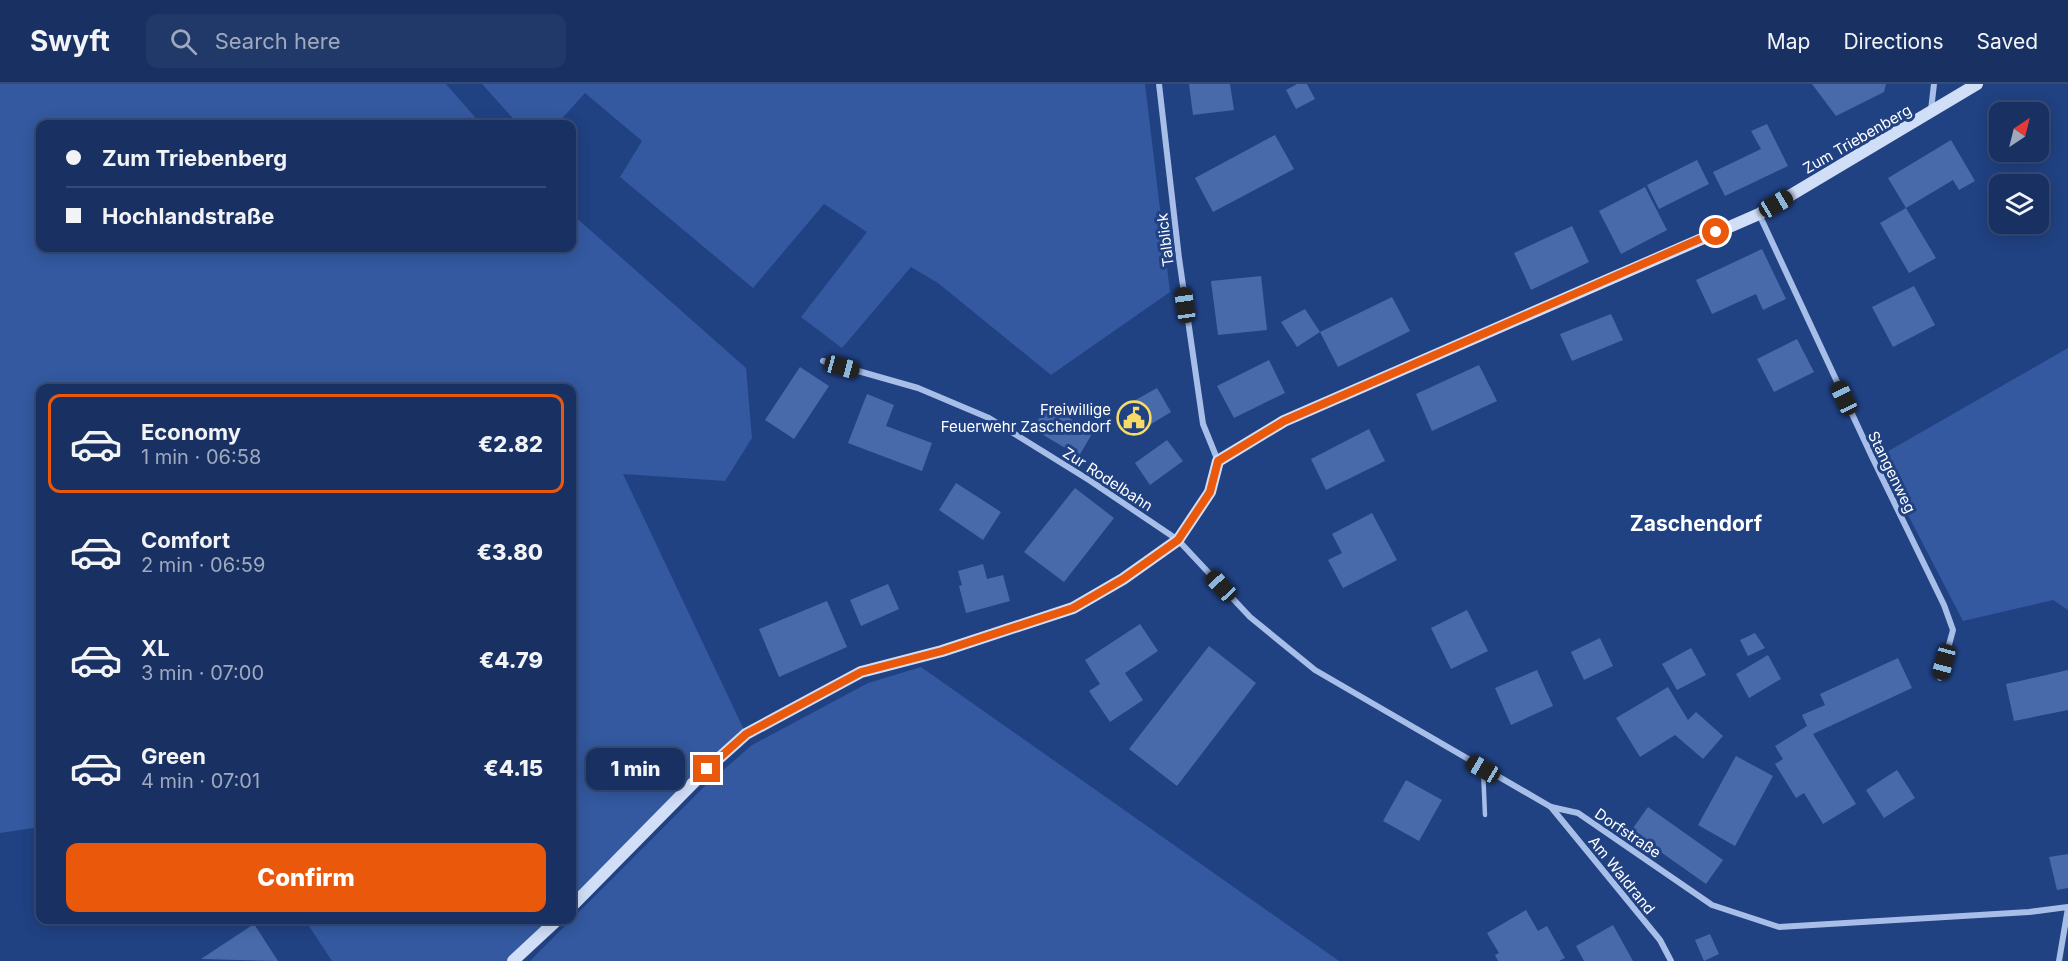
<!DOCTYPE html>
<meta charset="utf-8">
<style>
body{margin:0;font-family:Inter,sans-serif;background:#213968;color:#f1f3f6;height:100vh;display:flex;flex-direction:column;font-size:22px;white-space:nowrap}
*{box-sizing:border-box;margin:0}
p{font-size:20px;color:#9fa9be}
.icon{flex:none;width:33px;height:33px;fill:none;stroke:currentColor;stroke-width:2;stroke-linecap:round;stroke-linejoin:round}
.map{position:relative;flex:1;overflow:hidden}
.panel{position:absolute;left:36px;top:300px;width:540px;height:540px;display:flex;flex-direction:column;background:#183162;border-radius:12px;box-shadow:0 3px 15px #0003,0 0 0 2px #364c77}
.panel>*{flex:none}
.guide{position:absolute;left:36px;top:36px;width:540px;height:132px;border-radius:12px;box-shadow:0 3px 15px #0003,0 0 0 2px #364c77;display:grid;align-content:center;height:132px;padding:0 30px;background:#183162}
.needle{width:39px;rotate:35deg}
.tools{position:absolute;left:1989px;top:18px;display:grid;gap:12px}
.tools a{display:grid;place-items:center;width:60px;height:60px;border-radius:12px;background:#183162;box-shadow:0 3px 15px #0003,0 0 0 2px #364c77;font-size:30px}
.end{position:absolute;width:27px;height:27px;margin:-14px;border:8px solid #ea580c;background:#fff;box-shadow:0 0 0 3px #fff}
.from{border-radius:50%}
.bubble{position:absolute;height:42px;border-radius:12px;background:#183162;box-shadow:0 3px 15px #0003,0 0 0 2px #364c77;font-size:20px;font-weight:800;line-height:42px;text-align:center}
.car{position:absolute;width:18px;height:36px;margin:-18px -9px;border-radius:8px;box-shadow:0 0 4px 2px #0007;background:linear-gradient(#222 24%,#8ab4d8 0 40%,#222 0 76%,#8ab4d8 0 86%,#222 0)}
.guide b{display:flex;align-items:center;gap:21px;height:57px;font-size:22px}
.guide b+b{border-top:2px solid #364c77}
.guide i{width:15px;height:15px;background:#f1f3f6}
ul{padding:10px 0 0;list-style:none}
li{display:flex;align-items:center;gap:18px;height:99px;margin:0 12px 9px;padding:0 18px;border:3px solid transparent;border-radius:12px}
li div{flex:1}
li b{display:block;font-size:22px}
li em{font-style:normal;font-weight:800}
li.current{border-color:#ea580c}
li>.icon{width:54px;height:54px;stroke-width:1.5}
.cta{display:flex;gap:12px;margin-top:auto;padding:12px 30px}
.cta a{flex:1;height:69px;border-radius:12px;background:#ea580c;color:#fff;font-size:24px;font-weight:800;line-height:69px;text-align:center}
header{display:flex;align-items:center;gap:36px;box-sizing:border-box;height:84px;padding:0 30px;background:#183162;border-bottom:2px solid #364c77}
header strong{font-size:28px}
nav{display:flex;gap:33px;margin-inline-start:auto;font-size:21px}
.search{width:420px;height:54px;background:#213968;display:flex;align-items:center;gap:15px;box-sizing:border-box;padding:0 21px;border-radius:12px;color:#9fa9be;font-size:22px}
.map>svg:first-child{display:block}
.green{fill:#3459a0}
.building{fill:#486aab}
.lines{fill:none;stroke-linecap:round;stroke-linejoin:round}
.lane{stroke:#a6bee8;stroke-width:4.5}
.street{stroke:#a6bee8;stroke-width:6}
.secondary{stroke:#d1def7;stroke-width:12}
.route{stroke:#ea580c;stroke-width:8}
.labels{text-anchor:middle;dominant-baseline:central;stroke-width:6;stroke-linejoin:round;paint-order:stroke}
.street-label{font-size:15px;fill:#fff;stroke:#204182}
.poi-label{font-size:15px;fill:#fff;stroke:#204182;text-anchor:end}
.district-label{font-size:21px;font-weight:bold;fill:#fff;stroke:#204182}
</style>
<header>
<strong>Swyft</strong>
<div class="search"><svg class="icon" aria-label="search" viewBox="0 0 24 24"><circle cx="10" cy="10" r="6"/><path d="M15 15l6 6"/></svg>Search here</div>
<nav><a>Map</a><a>Directions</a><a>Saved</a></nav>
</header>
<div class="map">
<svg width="2068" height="877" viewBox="0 0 2068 877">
<rect width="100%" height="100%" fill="#204182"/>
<g class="green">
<path d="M 0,0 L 446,0 L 481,40 L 40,40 L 40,164 L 572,164 L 572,130 L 746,284 L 752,354 L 725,397 L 623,390 L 746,650 L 572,822 L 572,304 L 40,304 L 40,743 L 0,749 Z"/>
<path d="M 482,0 L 1145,0 L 1170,208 L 1051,291 L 938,199 L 911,183 L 842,264 L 801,233 L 867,148 L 824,120 L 753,204 L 620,93 L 642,57 L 585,9 L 557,40 L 518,40 Z"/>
<path d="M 2068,264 L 2068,526 L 2053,516 L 1963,537 L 1878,373 Z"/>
<path d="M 921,583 L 1339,877 L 530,877 L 705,702 L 752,661 L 868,599 Z"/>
<path d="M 305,836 L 557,836 L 513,877 L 332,877 Z"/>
</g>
<g class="building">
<path d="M 1189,0 L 1230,0 L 1234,26 L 1193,31 Z"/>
<path d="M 1297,0 L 1307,0 L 1315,15 L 1296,25 L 1286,6 Z"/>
<path d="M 1812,0 L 1886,0 L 1884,8 L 1836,32 Z"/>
<path d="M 1767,40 L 1788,82 L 1725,112 L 1713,88 L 1761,65 L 1751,47 Z"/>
<path d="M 1275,51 L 1294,85 L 1213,128 L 1195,94 Z"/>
<path d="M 1951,56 L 1975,97 L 1959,106 L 1953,96 L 1906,124 L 1888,94 Z"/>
<path d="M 1697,76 L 1709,100 L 1659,125 L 1647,101 Z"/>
<path d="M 1645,103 L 1667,146 L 1621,170 L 1599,127 Z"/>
<path d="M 1906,124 L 1936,174 L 1909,189 L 1880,139 Z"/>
<path d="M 1572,142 L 1589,178 L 1531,206 L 1514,169 Z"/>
<path d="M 1762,165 L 1786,215 L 1763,226 L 1756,210 L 1712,230 L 1696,196 Z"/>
<path d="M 1261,192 L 1267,246 L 1218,251 L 1211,197 Z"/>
<path d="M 1914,202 L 1935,241 L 1893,263 L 1872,223 Z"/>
<path d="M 1392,213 L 1410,247 L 1338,283 L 1320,248 Z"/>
<path d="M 1305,225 L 1320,248 L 1297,263 L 1281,238 Z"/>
<path d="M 1611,230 L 1623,256 L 1572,277 L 1560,250 Z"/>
<path d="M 1797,255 L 1814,288 L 1774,308 L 1757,275 Z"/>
<path d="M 1269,276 L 1285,309 L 1234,334 L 1217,302 Z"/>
<path d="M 1479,281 L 1497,317 L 1432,347 L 1416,310 Z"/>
<path d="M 800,283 L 829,302 L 794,355 L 765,336 Z"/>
<path d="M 1157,304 L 1171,328 L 1138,348 L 1123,323 Z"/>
<path d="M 867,310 L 894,321 L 886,342 L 932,359 L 922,387 L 848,359 Z"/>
<path d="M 1047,321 L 1093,348 L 1079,372 L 1033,345 Z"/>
<path d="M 1369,345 L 1385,377 L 1326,406 L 1311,375 Z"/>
<path d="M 1167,356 L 1183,377 L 1150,401 L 1135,379 Z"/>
<path d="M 956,399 L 1001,428 L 983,456 L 939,426 Z"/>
<path d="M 1075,404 L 1114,434 L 1064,498 L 1024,468 Z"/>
<path d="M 1372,429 L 1397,476 L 1343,504 L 1328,476 L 1342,469 L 1332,450 Z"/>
<path d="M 983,480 L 987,495 L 1003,491 L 1010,517 L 966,529 L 959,502 L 962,501 L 958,487 Z"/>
<path d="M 888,500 L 899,525 L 861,542 L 850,516 Z"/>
<path d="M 827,517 L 847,563 L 779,593 L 759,545 Z"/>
<path d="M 1467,526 L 1488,567 L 1451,585 L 1431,544 Z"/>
<path d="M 1140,540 L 1158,567 L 1125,589 L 1143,616 L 1110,638 L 1089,607 L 1100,600 L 1085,576 Z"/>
<path d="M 1755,549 L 1765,564 L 1748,572 L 1740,556 Z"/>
<path d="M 1600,554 L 1613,582 L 1584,596 L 1571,568 Z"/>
<path d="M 1209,562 L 1256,599 L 1177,702 L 1129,665 Z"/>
<path d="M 1691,564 L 1706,591 L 1677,606 L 1662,580 Z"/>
<path d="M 1768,571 L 1781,595 L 1749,614 L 1736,590 Z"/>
<path d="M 1898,574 L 1912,604 L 1813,650 L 1856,720 L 1823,740 L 1804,709 L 1796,714 L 1775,680 L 1783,675 L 1775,662 L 1807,642 L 1802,631 L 1825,621 L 1820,610 Z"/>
<path d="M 1537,586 L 1553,622 L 1511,641 L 1495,604 Z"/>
<path d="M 2068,586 L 2068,626 L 2014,637 L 2006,600 Z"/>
<path d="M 1668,603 L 1688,636 L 1696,628 L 1723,652 L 1703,675 L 1675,651 L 1640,673 L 1616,634 Z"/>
<path d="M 1736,672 L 1773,692 L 1735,762 L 1698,741 Z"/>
<path d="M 1897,686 L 1915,714 L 1884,734 L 1866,706 Z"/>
<path d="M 1406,696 L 1442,716 L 1419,757 L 1383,737 Z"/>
<path d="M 1648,723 L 1723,776 L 1706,800 L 1631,747 Z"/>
<path d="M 2068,770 L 2068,804 L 2057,806 L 2049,773 Z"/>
<path d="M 1526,826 L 1538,847 L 1547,842 L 1565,874 L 1559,877 L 1498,877 L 1495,871 L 1499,869 L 1487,849 Z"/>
<path d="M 254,840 L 278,877 L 201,875 Z"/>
<path d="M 1613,841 L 1633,877 L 1584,877 L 1576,862 Z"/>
<path d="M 1710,850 L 1719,870 L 1704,877 L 1695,856 Z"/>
</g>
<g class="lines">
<path class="lane" d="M 1483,685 L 1485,731"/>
<g class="street">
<path d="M 1159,0 L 1179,174 L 1203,340 L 1218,377"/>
<path d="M 1931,26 L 1934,0"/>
<path d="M 1759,130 L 1873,375 L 1944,521 L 1953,546 L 1940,594"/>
<path d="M 823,277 L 918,304 L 989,334 L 1089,396 L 1178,456 L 1250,533 L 1315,586 L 1551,723 L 1578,729 L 1712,821 L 1779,843 L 2029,828 L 2068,823"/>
<path d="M 1551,723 L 1660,856 L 1671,877"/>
<path d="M 2059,877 L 2068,824"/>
</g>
<g class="secondary">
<path d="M 572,822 L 707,685 L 746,650 L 861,588 L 942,567 L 1073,524 L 1123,495 L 1178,456 L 1210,408 L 1218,377 L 1284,337 L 1759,130 L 1977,0"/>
<path d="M 513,877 L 557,836"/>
</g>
</g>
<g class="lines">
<path class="route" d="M 707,685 L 746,650 L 861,588 L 942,567 L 1073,524 L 1123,495 L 1178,456 L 1210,408 L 1218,377 L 1284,337 L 1716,148"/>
</g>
<defs>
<symbol id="civic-ring" viewBox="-11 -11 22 22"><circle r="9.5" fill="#204182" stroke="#f6db67" stroke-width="1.5"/><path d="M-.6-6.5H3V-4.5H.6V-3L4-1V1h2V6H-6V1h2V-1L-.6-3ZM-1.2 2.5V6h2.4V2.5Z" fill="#f6db67"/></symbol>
</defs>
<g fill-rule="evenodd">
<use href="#civic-ring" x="1115" y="315" width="38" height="38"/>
</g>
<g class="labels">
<g class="street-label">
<text transform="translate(1857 55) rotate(-30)">Zum Triebenberg</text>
<text transform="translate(1165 156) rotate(-97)">Talblick</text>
<text transform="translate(1892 388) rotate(64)">Stangenweg</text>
<text transform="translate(1108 395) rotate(33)">Zur Rodelbahn</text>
<text transform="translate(1628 749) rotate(34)">Dorfstraße</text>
<text transform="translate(1622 791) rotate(51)">Am Waldrand</text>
</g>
<g class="poi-label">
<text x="1111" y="325">Freiwillige<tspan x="1111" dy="17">Feuerwehr Zaschendorf</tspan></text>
</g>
<g class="district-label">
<text x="1696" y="439">Zaschendorf</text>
</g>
</g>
</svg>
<div class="tools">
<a><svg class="needle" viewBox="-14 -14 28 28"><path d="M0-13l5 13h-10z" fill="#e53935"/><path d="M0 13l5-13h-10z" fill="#9fa9be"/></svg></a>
<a><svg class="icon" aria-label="layers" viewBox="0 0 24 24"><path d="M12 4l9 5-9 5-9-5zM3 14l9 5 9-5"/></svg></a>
</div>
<i class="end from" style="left:1716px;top:148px"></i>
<i class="end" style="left:707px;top:685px"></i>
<div class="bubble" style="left:586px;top:664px;width:99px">1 min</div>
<i class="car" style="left:1776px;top:120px;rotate:60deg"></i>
<i class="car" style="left:1185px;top:221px;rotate:352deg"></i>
<i class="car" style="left:842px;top:283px;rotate:105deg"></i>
<i class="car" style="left:1844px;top:314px;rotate:335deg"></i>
<i class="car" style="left:1221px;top:502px;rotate:317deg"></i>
<i class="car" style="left:1944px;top:578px;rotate:195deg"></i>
<i class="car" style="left:1483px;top:685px;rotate:300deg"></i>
<div class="guide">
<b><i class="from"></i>Zum Triebenberg</b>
<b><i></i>Hochlandstraße</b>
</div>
<section class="panel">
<ul>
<li class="current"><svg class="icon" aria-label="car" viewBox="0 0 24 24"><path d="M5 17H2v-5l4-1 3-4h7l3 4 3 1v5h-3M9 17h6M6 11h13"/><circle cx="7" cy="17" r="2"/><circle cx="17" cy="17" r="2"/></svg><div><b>Economy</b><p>1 min · 06:58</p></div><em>€2.82</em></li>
<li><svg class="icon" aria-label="car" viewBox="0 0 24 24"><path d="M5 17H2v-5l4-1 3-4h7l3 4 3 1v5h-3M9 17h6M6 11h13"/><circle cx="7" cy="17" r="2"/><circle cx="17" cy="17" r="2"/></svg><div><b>Comfort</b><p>2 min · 06:59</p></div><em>€3.80</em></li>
<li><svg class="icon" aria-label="car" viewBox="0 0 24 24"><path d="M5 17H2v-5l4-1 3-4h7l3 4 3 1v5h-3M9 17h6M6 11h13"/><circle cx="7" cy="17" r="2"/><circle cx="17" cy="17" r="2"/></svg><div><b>XL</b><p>3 min · 07:00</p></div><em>€4.79</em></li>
<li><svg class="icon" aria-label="car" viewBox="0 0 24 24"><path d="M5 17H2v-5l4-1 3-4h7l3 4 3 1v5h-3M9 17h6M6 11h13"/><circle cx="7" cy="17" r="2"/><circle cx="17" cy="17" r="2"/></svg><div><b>Green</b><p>4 min · 07:01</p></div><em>€4.15</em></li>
</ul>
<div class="cta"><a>Confirm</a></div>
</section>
</div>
